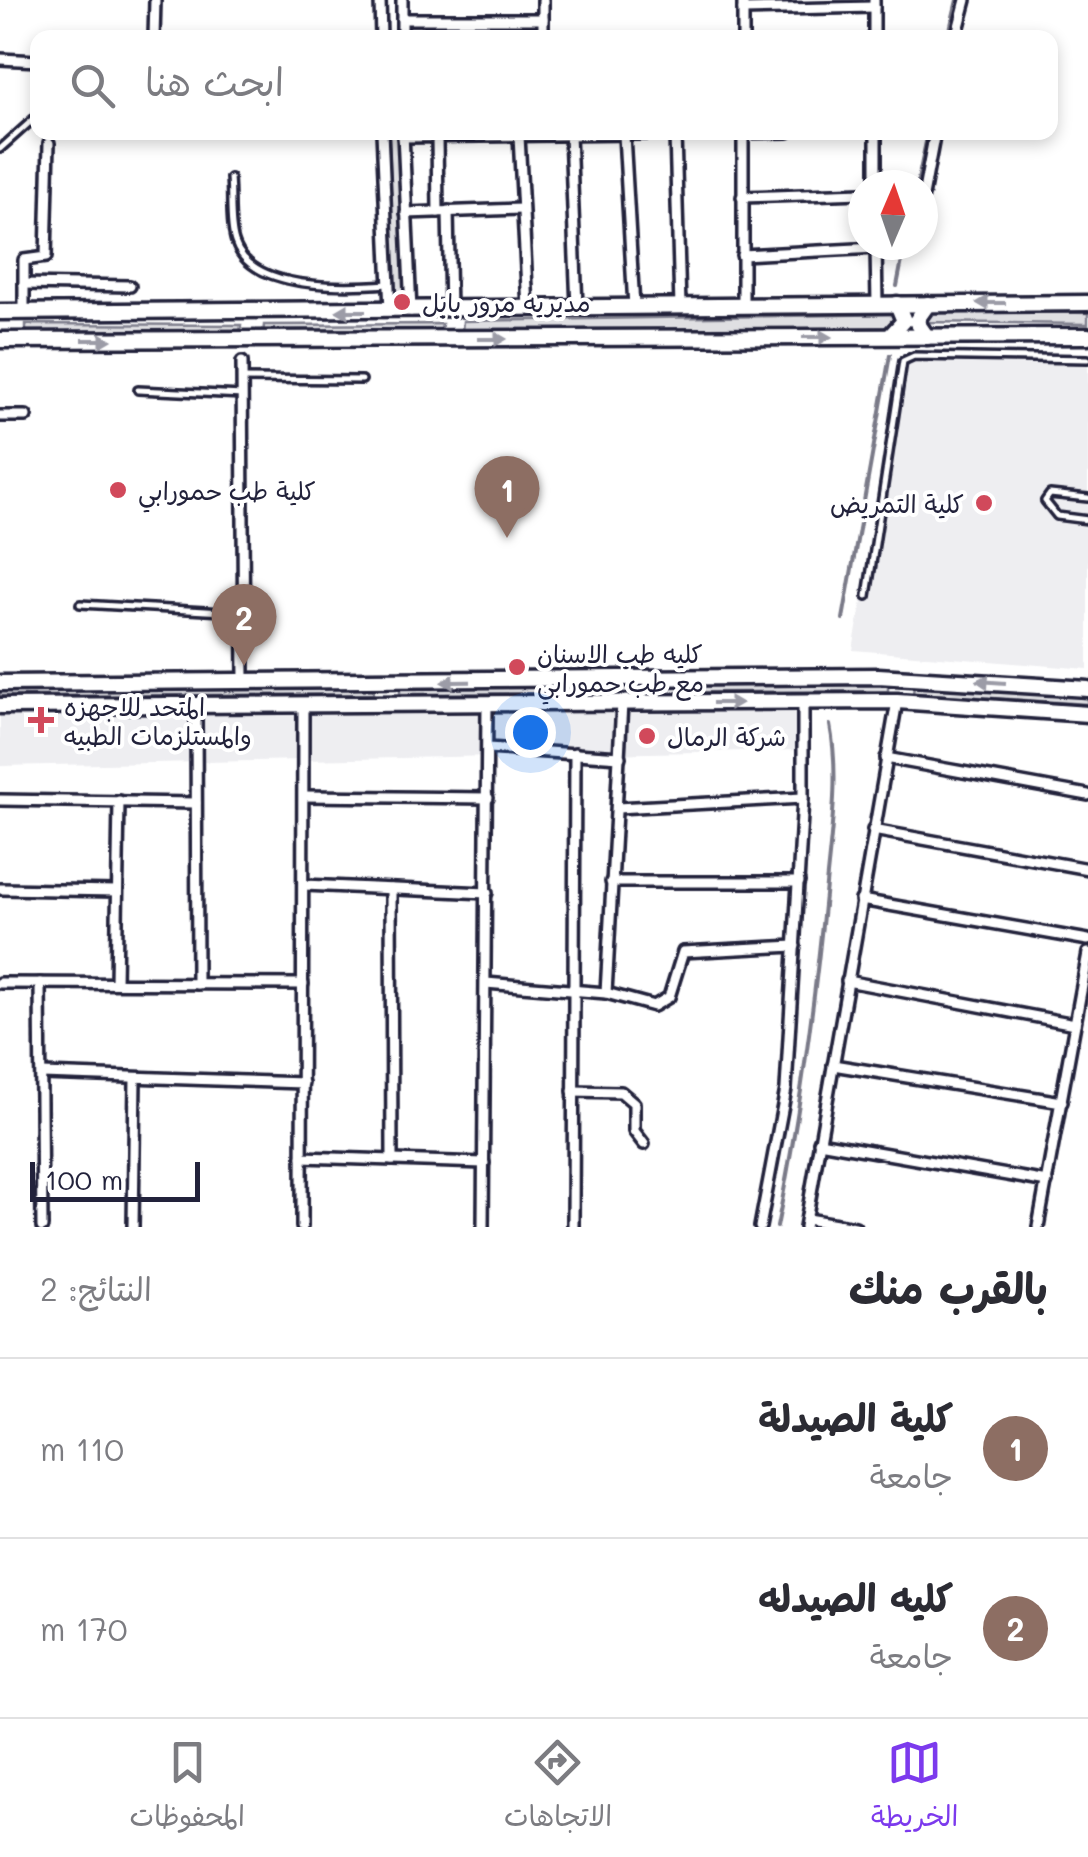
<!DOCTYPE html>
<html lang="ar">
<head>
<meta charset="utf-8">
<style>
	body { margin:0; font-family:Mali,"Playpen Sans Arabic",sans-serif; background:#f2f2f3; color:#2b2b33; direction:rtl }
	.compass { position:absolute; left:848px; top:170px; width:90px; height:90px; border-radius:50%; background:#fff; box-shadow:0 5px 15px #0003; rotate:2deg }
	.scale { position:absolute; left:30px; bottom:25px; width:170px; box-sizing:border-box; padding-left:10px; border:5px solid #22223b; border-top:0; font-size:28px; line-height:35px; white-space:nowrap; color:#22223b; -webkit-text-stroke:8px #fff; paint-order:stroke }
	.you { position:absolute; left:530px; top:732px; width:35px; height:35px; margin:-25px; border:8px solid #fff; border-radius:50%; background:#1a73e8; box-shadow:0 0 0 15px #1a73e833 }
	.badge { display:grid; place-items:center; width:65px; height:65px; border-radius:50%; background:#7c3aed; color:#fff; font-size:32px; font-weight:700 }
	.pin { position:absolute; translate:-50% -82px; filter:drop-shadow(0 2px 5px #0008) }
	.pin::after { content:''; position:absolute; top:52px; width:35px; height:30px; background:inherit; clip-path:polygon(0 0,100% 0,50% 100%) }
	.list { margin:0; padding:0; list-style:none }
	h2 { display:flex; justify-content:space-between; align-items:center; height:130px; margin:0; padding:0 40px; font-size:42px }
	h2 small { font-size:32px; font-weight:400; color:#7c7c81 }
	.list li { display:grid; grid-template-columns:65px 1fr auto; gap:30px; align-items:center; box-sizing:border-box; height:180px; padding:0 40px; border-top:2px solid #e1e1e2 }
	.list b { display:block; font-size:38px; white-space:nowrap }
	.list p { margin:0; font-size:32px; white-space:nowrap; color:#7c7c81 }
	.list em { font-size:32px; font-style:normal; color:#7c7c81 }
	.icon { flex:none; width:55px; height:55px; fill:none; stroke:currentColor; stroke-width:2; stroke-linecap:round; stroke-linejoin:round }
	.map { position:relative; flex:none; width:1088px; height:1227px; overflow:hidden; direction:ltr }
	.search { position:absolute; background:#fff; box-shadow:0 5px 15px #0003; left:30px; right:30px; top:30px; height:110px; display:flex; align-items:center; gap:25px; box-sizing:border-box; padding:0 35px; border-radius:20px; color:#7c7c81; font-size:38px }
	.sheet { height:490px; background:#fff }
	nav { display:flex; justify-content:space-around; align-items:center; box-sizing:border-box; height:140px; border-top:2px solid #e1e1e2; background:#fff; font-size:28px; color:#7c7c81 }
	nav a { display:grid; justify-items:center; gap:5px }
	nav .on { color:#7c3aed }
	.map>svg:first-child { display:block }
	.built { fill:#eeeef1 }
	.green { fill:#dfdfe2; stroke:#80808e; stroke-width:2.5 }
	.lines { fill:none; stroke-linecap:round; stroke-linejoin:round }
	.stream { stroke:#7a7a88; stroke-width:4 }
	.lane-casing { stroke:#22223b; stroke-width:12 }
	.street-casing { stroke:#22223b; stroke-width:16 }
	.secondary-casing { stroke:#22223b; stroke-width:21 }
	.lane { stroke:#fff; stroke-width:5 }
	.street { stroke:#fff; stroke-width:9 }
	.secondary { stroke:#fff; stroke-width:14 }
	.oneway { fill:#9c9ca7 }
	.poi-dot { fill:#d1495b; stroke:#fff; stroke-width:4 }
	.labels { text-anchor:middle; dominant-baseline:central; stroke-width:8; stroke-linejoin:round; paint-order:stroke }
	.poi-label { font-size:25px; fill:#22223b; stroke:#fff; text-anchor:start }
</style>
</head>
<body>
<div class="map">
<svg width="1088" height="1227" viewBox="0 0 1088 1227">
	<rect width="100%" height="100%" fill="#fff"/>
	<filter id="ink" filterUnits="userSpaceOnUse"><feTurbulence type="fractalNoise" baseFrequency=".01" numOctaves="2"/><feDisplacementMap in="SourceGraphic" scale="20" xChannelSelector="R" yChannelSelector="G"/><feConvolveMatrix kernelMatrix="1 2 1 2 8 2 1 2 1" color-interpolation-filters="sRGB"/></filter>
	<g filter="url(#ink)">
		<g class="built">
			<polygon points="1088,354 1088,669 853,650 907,356"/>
			<polygon points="797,706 800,750 0,766 0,712"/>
		</g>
		<g class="green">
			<polygon points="389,133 400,133 405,300 394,300"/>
			<polygon points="997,311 1088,313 1088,324 919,322 919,312"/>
			<polygon points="901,314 901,327 462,332 463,321"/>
			<polygon points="26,324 241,325 240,334 26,334"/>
			<polygon points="442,324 441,332 263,334 264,325"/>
			<polygon points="915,681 1088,694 1088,704 913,693"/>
			<polygon points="888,682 888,691 400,694 400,686"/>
			<polygon points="374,686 373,694 0,696 0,687"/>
		</g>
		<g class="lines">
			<g class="stream">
				<polyline points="948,38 957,0"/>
				<polyline points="917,185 928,132"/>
				<polyline points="897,286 905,245"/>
				<polyline points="843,619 890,355"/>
				<path d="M777,1227C800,1113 815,1001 826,885C831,833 840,777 830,725"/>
			</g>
			<g class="lane-casing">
				<g id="lane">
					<polyline points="0,149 38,115"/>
					<path d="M230,178C232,198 229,224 235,242C251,292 348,287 388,284"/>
					<polyline points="242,379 362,380"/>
					<polyline points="138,390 243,395"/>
					<polyline points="1088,498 1050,494 1045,501 1057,516 1088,520"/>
					<polyline points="867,596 903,361 914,356 1088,359"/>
					<polyline points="80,604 242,613"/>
				</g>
			</g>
			<g class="street-casing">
				<g id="street">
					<polyline points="380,0 381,38"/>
					<polyline points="402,0 402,38"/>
					<polyline points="874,0 874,38"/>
					<polyline points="743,10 874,7"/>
					<polyline points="402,19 543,19"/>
					<polyline points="154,38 155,0"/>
					<polyline points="543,38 543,0"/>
					<polyline points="743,38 743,0"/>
					<polyline points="956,38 966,0"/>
					<polyline points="0,59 38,61"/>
					<polyline points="382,132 390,310"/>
					<polyline points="743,132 743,306"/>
					<polyline points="876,132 876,185"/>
					<polyline points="403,133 411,311"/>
					<polyline points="675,134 680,307"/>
					<polyline points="570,135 577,307"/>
					<polyline points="624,135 634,307"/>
					<polyline points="519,136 528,308"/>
					<polyline points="403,137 788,132"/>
					<polyline points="437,137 438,212"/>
					<polyline points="923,196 935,132"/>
					<polyline points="742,197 863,193"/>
					<polyline points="448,211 450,310"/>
					<polyline points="406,213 522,209"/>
					<polyline points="876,245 877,304"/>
					<polyline points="742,255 876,248"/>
					<polyline points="24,284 130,286"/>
					<polyline points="24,312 24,260 46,257 49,143"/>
					<polyline points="242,362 244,683"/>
					<polyline points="0,416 26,416"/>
					<polyline points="196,704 197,984"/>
					<polyline points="488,748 620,757"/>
					<polyline points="886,758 1088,795"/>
					<polyline points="304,796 488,798"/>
					<polyline points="0,800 196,803"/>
					<polyline points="617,808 803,798"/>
					<polyline points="873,830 1088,869"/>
					<polyline points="611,882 799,882"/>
					<polyline points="304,885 487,893"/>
					<polyline points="0,889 117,891"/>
					<polyline points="391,889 392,1160"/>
					<polyline points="861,900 1088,940"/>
					<polyline points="847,981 1075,1024"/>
					<polyline points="0,983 303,984"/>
					<polyline points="40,983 42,1227"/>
					<polyline points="116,983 119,801"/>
					<polyline points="486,983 606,993 654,1006 669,997 683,952 795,946"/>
					<polyline points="606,993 622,703"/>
					<polyline points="833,1065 1062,1102"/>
					<polyline points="42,1074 303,1083"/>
					<polyline points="573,1091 621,1092 634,1103 634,1131 644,1144"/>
					<polyline points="819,1142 1047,1182"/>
					<polyline points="302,1157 484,1163"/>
					<polyline points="807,1219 855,1227"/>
					<polyline points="133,1227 135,1078"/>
					<polyline points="302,1227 303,703"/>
					<polyline points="483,1227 487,704"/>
					<polyline points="573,1227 575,753"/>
					<polyline points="760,1227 786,1089 803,798 803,702"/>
					<polyline points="805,1227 897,701"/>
					<polyline points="1038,1227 1088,953"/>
				</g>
			</g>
			<g class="secondary-casing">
				<g id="secondary">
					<polyline points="0,312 1088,303"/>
					<polyline points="890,336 904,321 897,304"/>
					<polyline points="927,337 916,321 928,304"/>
					<polyline points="0,340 1088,336"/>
					<polyline points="0,683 878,676 1088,689"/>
					<polyline points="0,706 897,701 1088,714"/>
				</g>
			</g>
			<use href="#lane" class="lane"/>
			<use href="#street" class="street"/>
			<use href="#secondary" class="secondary"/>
		</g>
		<defs><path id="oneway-solid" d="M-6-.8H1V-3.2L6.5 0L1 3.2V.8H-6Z" transform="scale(2.5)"/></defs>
		<g class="oneway">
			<use href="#oneway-solid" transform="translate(991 303) rotate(180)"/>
			<use href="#oneway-solid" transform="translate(351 311) rotate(180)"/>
			<use href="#oneway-solid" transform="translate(817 337)"/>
			<use href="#oneway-solid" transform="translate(492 339)"/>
			<use href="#oneway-solid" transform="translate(97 340)"/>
			<use href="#oneway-solid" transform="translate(456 682) rotate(179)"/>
			<use href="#oneway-solid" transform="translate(991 682) rotate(-176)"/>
			<use href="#oneway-solid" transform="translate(727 703)"/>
		</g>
	</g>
	<g class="poi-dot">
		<circle cx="402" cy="302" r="10"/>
		<circle cx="118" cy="490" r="10"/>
		<circle cx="984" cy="503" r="10"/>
		<circle cx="517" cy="667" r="10"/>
		<path d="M36 705h10v10h10v10h-10v10h-10v-10h-10v-10h10z"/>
		<circle cx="647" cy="736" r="10"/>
	</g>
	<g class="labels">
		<g class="poi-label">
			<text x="422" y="302">مديريه مرور بابل</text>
			<text x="138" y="490">كلية طب حمورابي</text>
			<text x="964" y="503" text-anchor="end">كلية التمريض</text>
			<text x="537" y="653">كليه طب الاسنان<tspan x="537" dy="29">مع طب حمورابي</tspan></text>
			<text x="64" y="706">المتحد للاجهزه<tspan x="64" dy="29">والمستلزمات الطبيه</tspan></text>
			<text x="667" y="736">شركة الرمال</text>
		</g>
	</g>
</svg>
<svg class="compass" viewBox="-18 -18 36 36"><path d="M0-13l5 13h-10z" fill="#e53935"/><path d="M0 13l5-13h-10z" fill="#7c7c81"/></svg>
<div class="scale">100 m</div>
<div class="you"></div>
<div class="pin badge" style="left:507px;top:538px;background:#8d6e63">1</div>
<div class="pin badge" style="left:244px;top:666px;background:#8d6e63">2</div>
<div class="search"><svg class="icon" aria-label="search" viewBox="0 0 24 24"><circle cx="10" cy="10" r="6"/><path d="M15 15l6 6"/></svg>ابحث هنا</div>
</div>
<section class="sheet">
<h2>بالقرب منك<small>النتائج: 2</small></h2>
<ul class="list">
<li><span class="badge" style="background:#8d6e63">1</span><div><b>كلية الصيدلة</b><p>جامعة</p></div><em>110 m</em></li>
<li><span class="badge" style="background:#8d6e63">2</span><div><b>كليه الصيدله</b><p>جامعة</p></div><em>170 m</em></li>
</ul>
</section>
<nav>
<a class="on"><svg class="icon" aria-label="map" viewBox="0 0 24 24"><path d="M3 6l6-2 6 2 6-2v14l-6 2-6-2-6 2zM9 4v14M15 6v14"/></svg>الخريطة</a>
<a><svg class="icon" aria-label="directions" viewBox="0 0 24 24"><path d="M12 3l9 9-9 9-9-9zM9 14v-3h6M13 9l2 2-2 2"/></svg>الاتجاهات</a>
<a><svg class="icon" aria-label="saved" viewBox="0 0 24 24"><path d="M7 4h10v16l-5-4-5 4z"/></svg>المحفوظات</a>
</nav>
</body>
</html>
